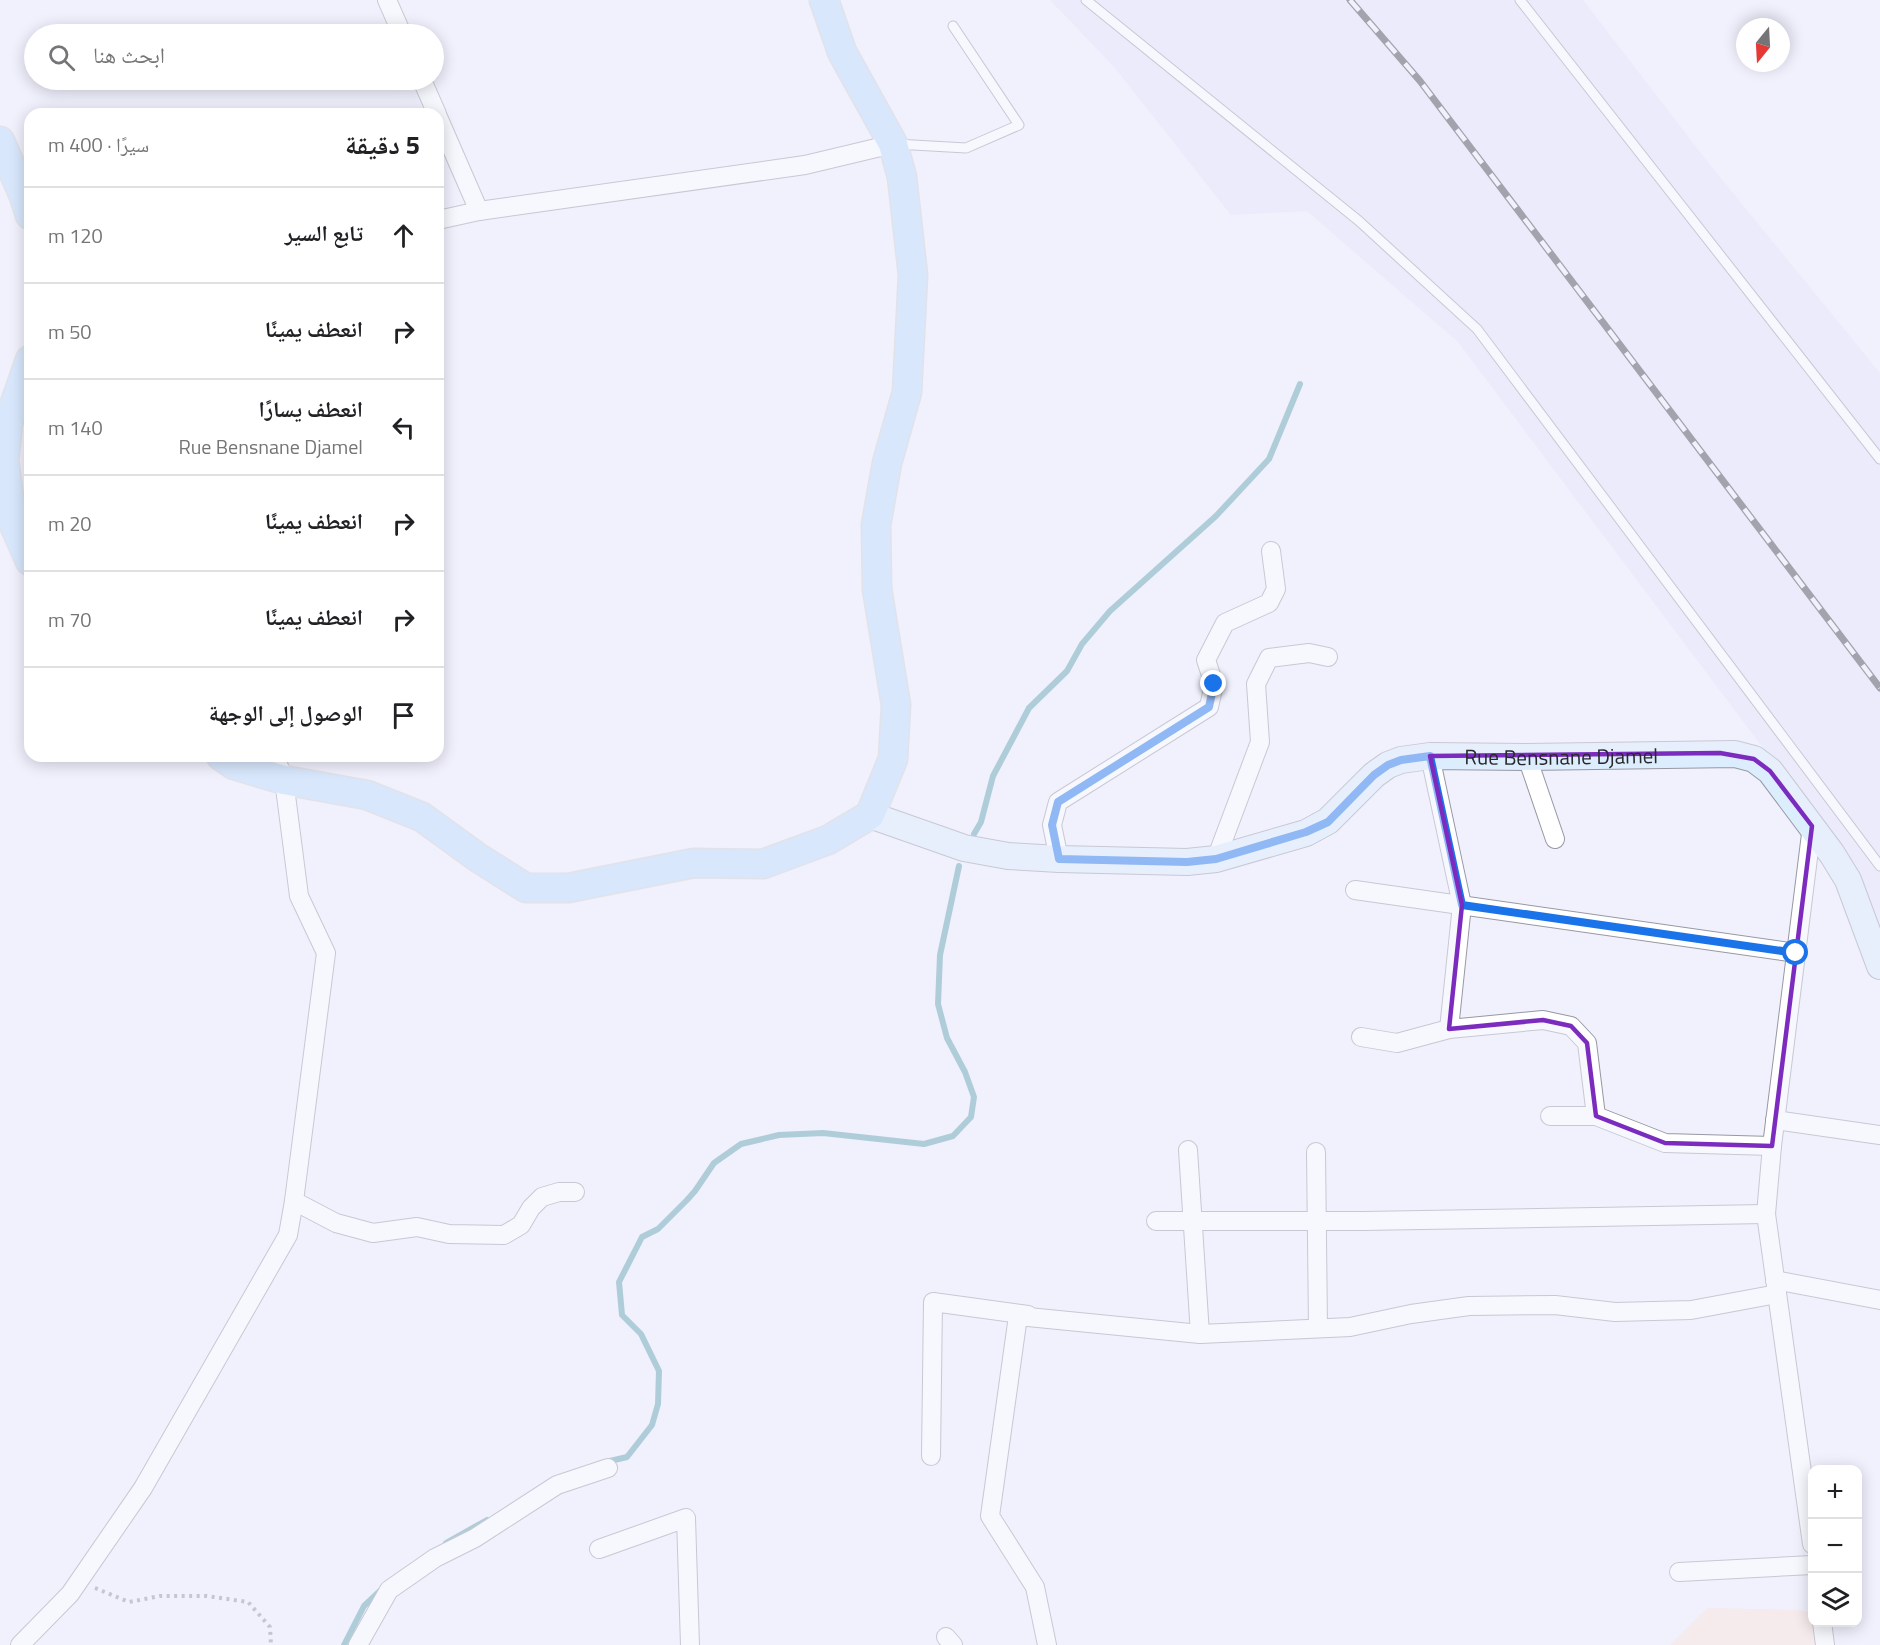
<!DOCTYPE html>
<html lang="ar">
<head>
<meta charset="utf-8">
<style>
	body { margin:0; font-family:"Titillium Web","Noto Naskh Arabic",sans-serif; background:#f6f6f6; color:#202124; direction:rtl }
	.controls { position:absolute; right:18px; bottom:18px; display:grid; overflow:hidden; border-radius:12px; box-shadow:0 3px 15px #0003 }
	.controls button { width:54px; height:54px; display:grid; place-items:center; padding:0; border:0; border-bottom:2px solid #e0e0e0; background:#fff; color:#202124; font:30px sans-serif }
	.compass { position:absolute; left:1736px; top:18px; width:54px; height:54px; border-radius:50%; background:#fff; box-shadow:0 3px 15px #0003; rotate:198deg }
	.stop { position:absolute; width:18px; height:18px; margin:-14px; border:4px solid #1a73e8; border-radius:50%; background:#fff }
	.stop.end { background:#1a73e8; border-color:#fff; box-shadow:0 2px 6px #0008 }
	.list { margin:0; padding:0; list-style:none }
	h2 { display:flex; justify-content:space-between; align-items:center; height:78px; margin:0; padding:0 24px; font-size:26px }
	h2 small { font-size:20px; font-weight:400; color:#757577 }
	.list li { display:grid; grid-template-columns:39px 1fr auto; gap:18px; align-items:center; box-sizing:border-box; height:96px; padding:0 24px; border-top:2px solid #e0e0e0 }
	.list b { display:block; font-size:22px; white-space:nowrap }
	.list p { margin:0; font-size:20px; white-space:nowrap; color:#757577 }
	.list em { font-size:20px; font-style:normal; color:#757577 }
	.icon { flex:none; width:33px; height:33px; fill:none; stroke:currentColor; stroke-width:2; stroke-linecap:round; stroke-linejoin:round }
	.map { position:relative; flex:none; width:1880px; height:1645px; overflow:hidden; direction:ltr }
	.search { position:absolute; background:#fff; box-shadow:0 3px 15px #0003; left:24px; top:24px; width:420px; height:66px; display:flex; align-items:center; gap:15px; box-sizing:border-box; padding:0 21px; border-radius:33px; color:#757577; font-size:22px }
	.panel { position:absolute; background:#fff; box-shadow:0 3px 15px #0003; left:24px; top:108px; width:420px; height:654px; border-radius:18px; direction:rtl }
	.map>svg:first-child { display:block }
	.built { fill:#e4e5f8 }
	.education { fill:#fae2d8 }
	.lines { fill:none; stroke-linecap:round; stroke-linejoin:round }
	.stream { stroke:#60a3ac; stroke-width:6 }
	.service-casing { stroke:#9798a2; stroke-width:11 }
	.minor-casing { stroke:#9798a2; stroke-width:20 }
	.secondary-casing { stroke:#9798a2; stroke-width:28 }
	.primary-casing { stroke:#d0d0d1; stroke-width:31 }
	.path { stroke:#92939c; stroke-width:4; stroke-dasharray:3 4.5; stroke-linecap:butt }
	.service { stroke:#fff; stroke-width:9 }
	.minor { stroke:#fff; stroke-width:18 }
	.secondary { stroke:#dcedfd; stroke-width:26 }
	.primary { stroke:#badcfa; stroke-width:28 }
	.rail-casing { stroke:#45454c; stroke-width:7 }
	.rail { stroke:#f0f1fd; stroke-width:4.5; stroke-dasharray:14; stroke-linecap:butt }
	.route { stroke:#1a73e8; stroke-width:8 }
	.marked { fill:none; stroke:#7b2cbf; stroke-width:4.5; stroke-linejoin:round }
	.labels { text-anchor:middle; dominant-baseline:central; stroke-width:4.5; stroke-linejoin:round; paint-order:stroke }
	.street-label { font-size:21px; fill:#28282d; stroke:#f0f1fd }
</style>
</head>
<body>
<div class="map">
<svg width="1880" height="1645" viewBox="0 0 1880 1645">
	<rect width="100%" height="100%" fill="#f0f1fd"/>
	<polygon class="built" points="1050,0 1583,0 1710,165 1880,373 1880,928 1857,873 1458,342 1307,211 1231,215 1115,68"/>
	<polygon class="education" points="1707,1608 1799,1610 1812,1613 1812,1622 1822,1623 1825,1645 1670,1645"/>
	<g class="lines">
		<g class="stream">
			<polyline points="974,834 981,822 993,776 1029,708 1067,671 1082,644 1110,611 1216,516 1269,459 1300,384"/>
			<polyline points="606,1462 627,1457 652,1425 658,1404 659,1371 641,1334 622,1315 619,1282 642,1237 658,1229 687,1200 695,1191 714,1163 741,1144 779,1135 823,1133 924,1144 953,1136 971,1117 974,1097 965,1072 947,1038 938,1004 940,955 959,866"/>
			<polyline points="446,1543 487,1520"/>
			<polyline points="344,1645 364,1606 382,1589"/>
		</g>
		<g class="service-casing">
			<g id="service">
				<polyline points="1086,0 1359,221 1477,329 1880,866"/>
				<polyline points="1520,0 1880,459"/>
				<polyline points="896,144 966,148 1019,125 953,26"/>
			</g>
		</g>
		<g class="minor-casing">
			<g id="minor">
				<polyline points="387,0 402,34"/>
				<polyline points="422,80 437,114"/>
				<polyline points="438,117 479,211"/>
				<polyline points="438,220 479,211 805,165 893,144"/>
				<polyline points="1430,756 1462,905 1449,1029"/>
				<polyline points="1527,757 1555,839"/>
				<polyline points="1812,826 1772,1146 1766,1214 1812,1544"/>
				<polyline points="1059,859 1052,825 1058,802 1209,707 1214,684 1206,660 1225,623 1269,603 1276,589 1271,551"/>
				<polyline points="1216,859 1260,742 1256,684 1269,658 1309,653 1328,657"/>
				<polyline points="1355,890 1796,953"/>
				<polyline points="1361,1037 1397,1043 1449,1029 1543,1020 1571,1026 1587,1043 1596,1116"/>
				<polyline points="1550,1116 1596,1116 1665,1143 1772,1146"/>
				<polyline points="1775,1120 1880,1135"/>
				<polyline points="1188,1150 1200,1334"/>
				<polyline points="1316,1152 1318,1327"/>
				<polyline points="294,1201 336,1223 373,1233 417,1227 449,1234 504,1235 521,1225 531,1208 542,1197 559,1192 575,1192"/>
				<polyline points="1156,1221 1363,1221 1766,1214"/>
				<polyline points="1775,1280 1880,1300"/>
				<polyline points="931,1456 933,1302 1028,1315"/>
				<polyline points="599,1549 686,1518 690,1645"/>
				<polyline points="1679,1572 1812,1565"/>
				<polyline points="1822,1622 1825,1645"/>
				<polyline points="946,1637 953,1645"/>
				<polyline points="20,1645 70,1594 143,1488 288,1235 294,1201 326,953 299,896 284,780 275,756"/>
				<polyline points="358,1645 389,1590 435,1558 475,1538 557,1485 608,1468"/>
				<polyline points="1047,1645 1035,1587 990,1516 1018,1316 1200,1334 1350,1327 1411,1314 1469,1306 1555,1305 1615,1312 1691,1310 1777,1294"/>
			</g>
		</g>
		<g class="secondary-casing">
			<g id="secondary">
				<path id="s1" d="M870,815L964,848L1008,856L1059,859L1187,862L1216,859L1306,833L1328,821L1374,775L1388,765L1401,760L1430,756L1527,757L1735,754L1754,759L1770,771L1832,854L1848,880L1880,966"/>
			</g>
		</g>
		<g class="primary-casing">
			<g id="primary">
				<polyline points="0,141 24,196 30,215"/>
				<polyline points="30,360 8,423 4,460 12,520 30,561"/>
				<polyline points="221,756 234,765 284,780 367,795 422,817 477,857 526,888 568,888 694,863 763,864 828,840 870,815 893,759 896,705 877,589 876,525 887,463 907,392 913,275 902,177 893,144 842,52 824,0"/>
			</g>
		</g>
		<polyline class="path" points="95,1588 129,1602 160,1596 207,1596 248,1602 270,1627 271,1645"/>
		<use href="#service" class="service"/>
		<use href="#minor" class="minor"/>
		<use href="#secondary" class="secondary"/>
		<use href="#primary" class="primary"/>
		<g class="rail-casing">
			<polyline id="rail" points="1350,0 1420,81 1880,688"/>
		</g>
		<use href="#rail" class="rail"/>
	</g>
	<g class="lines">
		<polyline class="route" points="1214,684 1209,707 1058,802 1052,825 1059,859 1187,862 1216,859 1306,832 1328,822 1374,775 1388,765 1401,760 1430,756 1462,905 1796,953"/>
	</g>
	<path d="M0 0H1880V1645H0ZM1720,753L1754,759L1770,771L1812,826L1772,1146L1665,1143L1596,1116L1587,1043L1571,1026L1543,1020L1449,1029L1462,905L1430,756Z" fill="#f0f1fd" fill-opacity=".55" fill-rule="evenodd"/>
	<path class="marked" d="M1720,753L1754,759L1770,771L1812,826L1772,1146L1665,1143L1596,1116L1587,1043L1571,1026L1543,1020L1449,1029L1462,905L1430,756Z"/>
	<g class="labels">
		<g class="street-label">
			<text stroke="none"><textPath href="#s1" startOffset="728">Rue Bensnane Djamel</textPath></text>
		</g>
	</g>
</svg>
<div class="controls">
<button>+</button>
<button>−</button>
<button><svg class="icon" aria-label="layers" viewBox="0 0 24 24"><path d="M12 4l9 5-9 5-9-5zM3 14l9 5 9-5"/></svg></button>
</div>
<svg class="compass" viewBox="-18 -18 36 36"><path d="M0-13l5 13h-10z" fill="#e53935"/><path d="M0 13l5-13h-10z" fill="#757577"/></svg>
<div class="stop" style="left:1796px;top:953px"></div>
<div class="stop end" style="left:1214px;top:684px"></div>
<div class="search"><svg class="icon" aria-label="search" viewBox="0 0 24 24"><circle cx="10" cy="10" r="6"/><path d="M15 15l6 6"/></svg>ابحث هنا</div>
<section class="panel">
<h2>5 دقيقة<small>سيرًا · 400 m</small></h2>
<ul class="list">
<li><svg class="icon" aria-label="ahead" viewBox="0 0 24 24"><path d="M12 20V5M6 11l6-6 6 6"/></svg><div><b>تابع السير</b></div><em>120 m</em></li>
<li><svg class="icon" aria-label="right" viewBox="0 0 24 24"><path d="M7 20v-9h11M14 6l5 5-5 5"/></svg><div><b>انعطف يمينًا</b></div><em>50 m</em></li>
<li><svg class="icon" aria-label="left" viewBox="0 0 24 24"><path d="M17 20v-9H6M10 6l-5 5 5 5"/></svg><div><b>انعطف يسارًا</b><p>Rue Bensnane Djamel</p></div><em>140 m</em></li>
<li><svg class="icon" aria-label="right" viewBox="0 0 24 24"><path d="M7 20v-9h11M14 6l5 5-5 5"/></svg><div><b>انعطف يمينًا</b></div><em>20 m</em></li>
<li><svg class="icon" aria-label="right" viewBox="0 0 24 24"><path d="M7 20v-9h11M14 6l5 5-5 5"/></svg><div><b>انعطف يمينًا</b></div><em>70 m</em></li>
<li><svg class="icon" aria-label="arrive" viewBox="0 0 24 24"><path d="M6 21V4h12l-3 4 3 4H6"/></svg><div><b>الوصول إلى الوجهة</b></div></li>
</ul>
</section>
</div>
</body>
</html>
